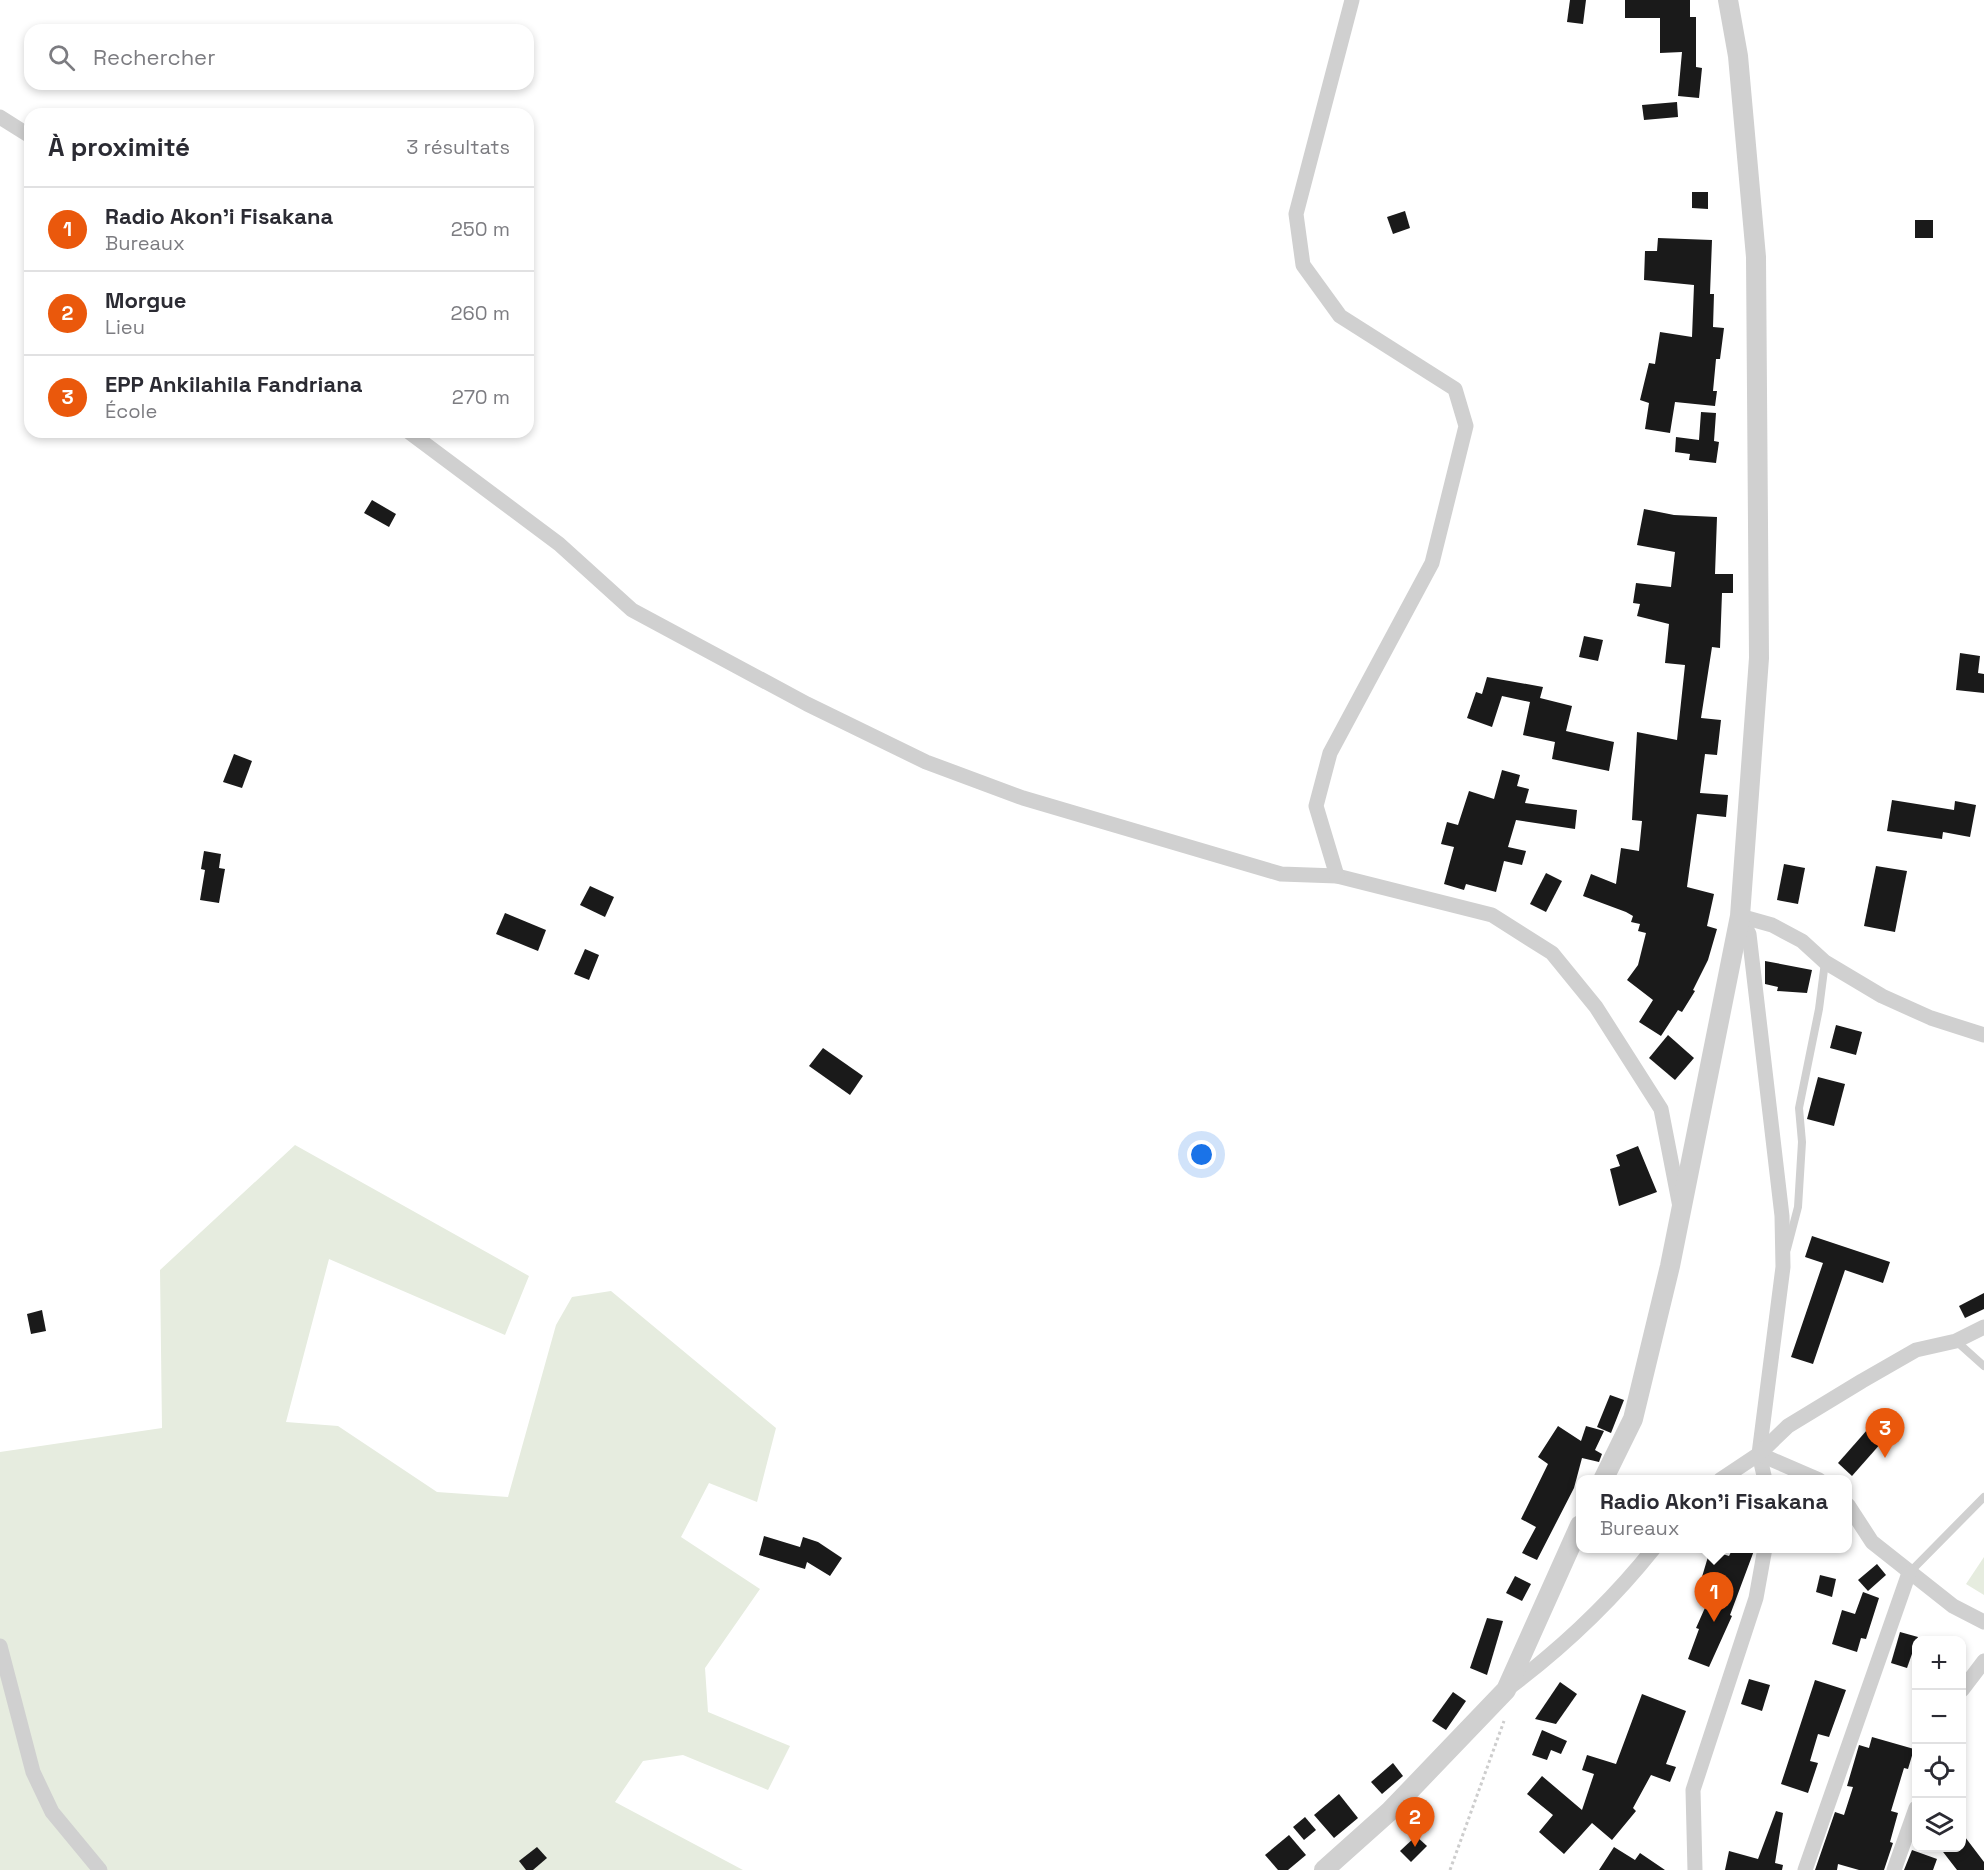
<!DOCTYPE html>
<html lang="fr">
<head>
<meta charset="utf-8">
<style>
	body { margin:0; font-family:"Space Grotesk",sans-serif; background:#f7f7f7; color:#2b2b33 }
	.controls { position:absolute; right:18px; bottom:18px; display:grid; overflow:hidden; border-radius:12px; box-shadow:0 3px 9px #0003 }
	.controls button { width:54px; height:54px; display:grid; place-items:center; padding:0; border:0; border-bottom:2px solid #e1e1e2; background:#fff; color:#2b2b33; font:30px sans-serif }
	.you { position:absolute; left:1202px; top:1155px; width:21px; height:21px; margin:-15px; border:4px solid #fff; border-radius:50%; background:#1a73e8; box-shadow:0 0 0 9px #1a73e833 }
	.badge { display:grid; place-items:center; width:39px; height:39px; border-radius:50%; background:#ea580c; color:#fff; font-size:20px; font-weight:700 }
	.pin { position:absolute; translate:-50% -50px; filter:drop-shadow(0 2px 3px #0008) }
	.pin::after { content:''; position:absolute; top:32px; width:21px; height:18px; background:inherit; clip-path:polygon(0 0,100% 0,50% 100%) }
	.popup { position:absolute; left:1576px; top:1475px; width:276px; height:78px; box-sizing:border-box; display:grid; place-content:center; border-radius:12px; background:#fff; filter:drop-shadow(0 2px 4px #0005); font-size:20px; white-space:nowrap; color:#7c7c81 }
	.popup b { font-size:22px; color:#2b2b33 }
	.popup::after { content:''; position:absolute; left:50%; top:100%; margin-left:-12px; border:12px solid transparent; border-top-color:#fff }
	.list { margin:0; padding:0; list-style:none }
	h2 { display:flex; justify-content:space-between; align-items:center; height:78px; margin:0; padding:0 24px; font-size:26px }
	h2 small { font-size:20px; font-weight:400; color:#7c7c81 }
	.list li { display:grid; grid-template-columns:39px 1fr auto; gap:18px; align-items:center; box-sizing:border-box; height:84px; padding:0 24px; border-top:2px solid #e1e1e2 }
	.list b { display:block; font-size:22px; white-space:nowrap }
	.list p { margin:0; font-size:20px; white-space:nowrap; color:#7c7c81 }
	.list em { font-size:20px; font-style:normal; color:#7c7c81 }
	.icon { flex:none; width:33px; height:33px; fill:none; stroke:currentColor; stroke-width:2; stroke-linecap:round; stroke-linejoin:round }
	.map { position:relative; flex:none; width:1984px; height:1870px; overflow:hidden }
	.search { position:absolute; background:#fff; box-shadow:0 3px 9px #0003; left:24px; top:24px; width:510px; height:66px; display:flex; align-items:center; gap:15px; box-sizing:border-box; padding:0 21px; border-radius:18px; color:#7c7c81; font-size:22px }
	.panel { position:absolute; background:#fff; box-shadow:0 3px 9px #0003; left:24px; top:108px; width:510px; height:330px; border-radius:18px }
	.map>svg:first-child { display:block }
	.green { fill:#e6ecdf }
	.building { fill:#1a1a1a }
	.lines { fill:none; stroke-linecap:round; stroke-linejoin:round }
	.path { stroke:#cdcdcd; stroke-width:3; stroke-dasharray:3 3; stroke-linecap:butt }
	.service { stroke:#d0d0d0; stroke-width:8 }
	.minor { stroke:#d0d0d0; stroke-width:15 }
	.tertiary { stroke:#d0d0d0; stroke-width:20 }
</style>
</head>
<body>
<div class="map">
<svg width="1984" height="1870" viewBox="0 0 1984 1870">
	<rect width="100%" height="100%" fill="#fff"/>
	<g class="green">
		<polygon points="295,1145 529,1276 505,1335 329,1259 286,1422 338,1426 437,1492 508,1497 556,1325 572,1297 611,1291 776,1428 757,1502 709,1483 681,1537 760,1589 705,1668 708,1712 790,1746 768,1790 683,1755 643,1761 615,1802 743,1870 0,1870 0,1452 162,1428 160,1270"/>
		<polygon points="1984,1557 1984,1595 1966,1584"/>
	</g>
	<g class="building">
		<polygon points="1570,0 1586,0 1583,24 1567,22"/>
		<polygon points="1625,0 1690,0 1690,17 1696,17 1696,67 1702,68 1699,98 1678,96 1682,52 1660,53 1660,18 1625,18"/>
		<polygon points="1677,102 1678,117 1644,120 1642,105"/>
		<polygon points="1692,192 1708,192 1708,209 1692,208"/>
		<polygon points="1405,211 1410,228 1393,234 1387,217"/>
		<rect x="1915" y="220" width="18" height="18"/>
		<polygon points="1658,238 1712,240 1710,294 1714,294 1713,327 1724,328 1720,359 1716,359 1713,391 1717,391 1715,406 1675,402 1670,433 1645,429 1649,403 1640,400 1649,363 1655,364 1660,332 1692,337 1694,285 1644,280 1645,251 1657,251"/>
		<polygon points="1701,412 1716,413 1714,441 1719,442 1716,463 1689,460 1690,454 1675,452 1676,437 1699,440"/>
		<polygon points="372,500 396,514 389,527 364,513"/>
		<polygon points="1644,509 1674,515 1717,517 1715,574 1733,574 1733,593 1722,593 1720,648 1712,647 1701,718 1721,720 1717,755 1705,754 1700,793 1728,795 1726,817 1697,814 1687,887 1714,894 1707,926 1717,929 1708,960 1693,990 1695,991 1682,1012 1678,1010 1661,1036 1639,1022 1653,1000 1627,980 1638,965 1646,933 1638,931 1640,924 1631,922 1633,916 1626,912 1583,896 1591,874 1616,884 1621,848 1639,851 1642,821 1632,820 1637,732 1677,740 1685,665 1665,663 1669,624 1637,616 1640,604 1633,603 1636,583 1671,587 1675,552 1637,545"/>
		<polygon points="1584,636 1603,640 1598,661 1579,657"/>
		<polygon points="1960,653 1980,656 1978,673 1984,674 1984,693 1956,690"/>
		<polygon points="1487,677 1543,687 1540,698 1572,706 1566,731 1614,742 1609,771 1552,759 1555,742 1523,735 1530,702 1502,696 1492,727 1467,718 1476,692 1482,694"/>
		<polygon points="234,754 252,761 242,788 223,782"/>
		<polygon points="1502,770 1520,775 1517,786 1529,789 1525,803 1577,810 1575,829 1516,820 1508,847 1526,851 1522,865 1504,861 1496,892 1466,884 1464,890 1444,884 1454,847 1441,844 1447,822 1458,825 1469,791 1494,799"/>
		<polygon points="1892,800 1954,810 1955,801 1976,805 1970,837 1943,832 1942,839 1887,831"/>
		<polygon points="204,851 221,854 219,868 225,869 219,903 200,900 205,870 201,869"/>
		<polygon points="1784,864 1805,868 1798,904 1777,900"/>
		<polygon points="1876,866 1907,871 1895,932 1864,926"/>
		<polygon points="1546,873 1562,881 1546,912 1530,904"/>
		<polygon points="590,886 614,897 605,917 580,905"/>
		<polygon points="505,913 546,930 538,951 496,934"/>
		<polygon points="585,949 599,955 589,980 574,974"/>
		<polygon points="1765,961 1812,970 1807,993 1777,991 1778,987 1765,984"/>
		<polygon points="1836,1025 1862,1032 1856,1055 1830,1048"/>
		<polygon points="1668,1035 1694,1058 1675,1080 1649,1058"/>
		<polygon points="823,1048 863,1076 850,1095 809,1066"/>
		<polygon points="1818,1077 1845,1084 1834,1126 1807,1119"/>
		<polygon points="1638,1146 1657,1192 1619,1206 1610,1169 1620,1166 1616,1155"/>
		<polygon points="1812,1236 1890,1262 1883,1283 1845,1270 1813,1364 1791,1357 1823,1263 1805,1257"/>
		<polygon points="1984,1293 1984,1309 1965,1318 1959,1306"/>
		<polygon points="42,1310 46,1331 31,1334 27,1314"/>
		<polygon points="1610,1395 1624,1400 1611,1433 1597,1427"/>
		<polygon points="1882,1413 1897,1425 1852,1476 1838,1463"/>
		<polygon points="1558,1426 1581,1441 1586,1426 1604,1431 1595,1450 1602,1454 1599,1462 1582,1458 1574,1488 1537,1560 1522,1553 1536,1527 1521,1519 1548,1464 1538,1457"/>
		<polygon points="764,1536 800,1547 803,1537 818,1542 842,1558 830,1576 807,1562 805,1569 759,1555"/>
		<polygon points="1733,1548 1755,1548 1730,1615 1732,1616 1709,1667 1688,1659 1699,1629 1696,1628 1708,1601 1696,1597 1710,1550 1729,1556"/>
		<polygon points="1877,1564 1886,1575 1868,1591 1858,1580"/>
		<polygon points="1820,1575 1836,1579 1832,1597 1816,1592"/>
		<polygon points="1515,1576 1531,1584 1522,1601 1506,1593"/>
		<polygon points="1863,1592 1879,1598 1866,1639 1861,1638 1857,1652 1832,1644 1842,1610 1855,1614"/>
		<polygon points="1487,1618 1503,1621 1487,1675 1470,1668"/>
		<polygon points="1900,1632 1918,1637 1907,1668 1891,1663"/>
		<polygon points="1749,1679 1770,1685 1762,1711 1741,1704"/>
		<polygon points="1815,1680 1846,1690 1829,1737 1818,1734 1810,1761 1818,1763 1808,1793 1781,1784"/>
		<polygon points="1560,1682 1577,1694 1556,1724 1535,1719"/>
		<polygon points="1453,1692 1466,1701 1446,1730 1432,1721"/>
		<polygon points="1642,1694 1686,1711 1666,1764 1676,1767 1670,1782 1651,1775 1633,1808 1636,1811 1612,1840 1592,1823 1564,1854 1539,1832 1553,1815 1527,1794 1542,1776 1582,1810 1594,1774 1582,1770 1587,1755 1616,1764"/>
		<polygon points="1542,1730 1567,1741 1561,1754 1551,1750 1547,1760 1532,1755"/>
		<polygon points="1872,1737 1914,1749 1908,1769 1904,1768 1891,1811 1898,1813 1890,1842 1893,1843 1884,1870 1859,1870 1838,1864 1837,1870 1815,1870 1835,1812 1844,1815 1853,1787 1847,1786 1859,1745 1869,1748"/>
		<polygon points="1393,1763 1403,1776 1382,1794 1371,1782"/>
		<polygon points="1339,1794 1358,1818 1334,1838 1314,1815"/>
		<polygon points="1776,1811 1783,1813 1775,1863 1783,1865 1782,1870 1725,1870 1729,1851 1758,1859"/>
		<polygon points="1305,1817 1316,1830 1304,1840 1293,1827"/>
		<polygon points="1962,1833 1984,1862 1984,1870 1957,1870 1940,1848 1962,1848"/>
		<polygon points="1289,1835 1306,1855 1288,1870 1278,1870 1265,1855"/>
		<polygon points="1416,1836 1427,1846 1411,1862 1400,1851"/>
		<polygon points="537,1847 547,1858 533,1870 526,1870 519,1861"/>
		<polygon points="1614,1847 1635,1860 1640,1853 1665,1870 1599,1870"/>
		<polygon points="1912,1850 1937,1859 1933,1870 1904,1870"/>
	</g>
	<g class="lines">
		<polyline class="path" points="1450,1870 1504,1721"/>
		<g class="service">
			<polyline points="1787,1249 1798,1207 1802,1142 1799,1108 1819,1009 1825,962"/>
			<polyline points="1956,1341 1984,1366"/>
			<polyline points="1909,1573 1984,1497"/>
		</g>
		<g class="minor">
			<polyline points="0,117 30,136"/>
			<polyline points="409,432 559,544 632,610 807,704 926,762 1023,798 1281,874 1337,876 1492,915 1552,953 1596,1007 1661,1109 1680,1207"/>
			<polyline points="1337,876 1316,806 1330,753 1432,563 1466,426 1455,389 1340,316 1303,265 1296,214 1352,0"/>
			<polyline points="1740,916 1749,934 1782,1216 1783,1267 1759,1454 1765,1480"/>
			<polyline points="1740,916 1772,925 1802,941 1825,962 1882,996 1931,1018 1984,1035"/>
			<polyline points="1759,1454 1819,1480"/>
			<polyline points="1720,1480 1759,1454 1788,1426 1862,1381 1916,1350 1956,1341 1984,1327"/>
			<polyline points="1848,1505 1872,1542 1953,1606 1984,1622"/>
			<polyline points="0,1646 33,1772 52,1812 100,1870"/>
			<path d="M1506,1690C1561,1649 1611,1602 1654,1548"/>
			<polyline points="1962,1690 1984,1661"/>
			<polyline points="1695,1870 1693,1790 1756,1598 1765,1548"/>
			<polyline points="1805,1870 1909,1573"/>
			<polyline points="1894,1870 1916,1808"/>
		</g>
		<g class="tertiary">
			<polyline points="1603,1480 1633,1419 1670,1266 1740,916 1759,658 1756,257 1738,56 1728,0"/>
			<polyline points="1324,1870 1390,1811 1506,1690 1580,1525"/>
		</g>
	</g>
</svg>
<div class="controls">
<button>+</button>
<button>−</button>
<button><svg class="icon" aria-label="locate" viewBox="0 0 24 24"><circle cx="12" cy="12" r="6"/><path d="M12 2v4M12 18v4M2 12h4M18 12h4"/></svg></button>
<button><svg class="icon" aria-label="layers" viewBox="0 0 24 24"><path d="M12 4l9 5-9 5-9-5zM3 14l9 5 9-5"/></svg></button>
</div>
<div class="you"></div>
<div class="pin badge" style="left:1714px;top:1622px">1</div>
<div class="popup"><b>Radio Akon'i Fisakana</b>Bureaux</div>
<div class="pin badge" style="left:1415px;top:1847px">2</div>
<div class="pin badge" style="left:1885px;top:1458px">3</div>
<div class="search"><svg class="icon" aria-label="search" viewBox="0 0 24 24"><circle cx="10" cy="10" r="6"/><path d="M15 15l6 6"/></svg>Rechercher</div>
<section class="panel">
<h2>À proximité<small>3 résultats</small></h2>
<ul class="list">
<li><span class="badge">1</span><div><b>Radio Akon'i Fisakana</b><p>Bureaux</p></div><em>250 m</em></li>
<li><span class="badge">2</span><div><b>Morgue</b><p>Lieu</p></div><em>260 m</em></li>
<li><span class="badge">3</span><div><b>EPP Ankilahila Fandriana</b><p>École</p></div><em>270 m</em></li>
</ul>
</section>
</div>
</body>
</html>
